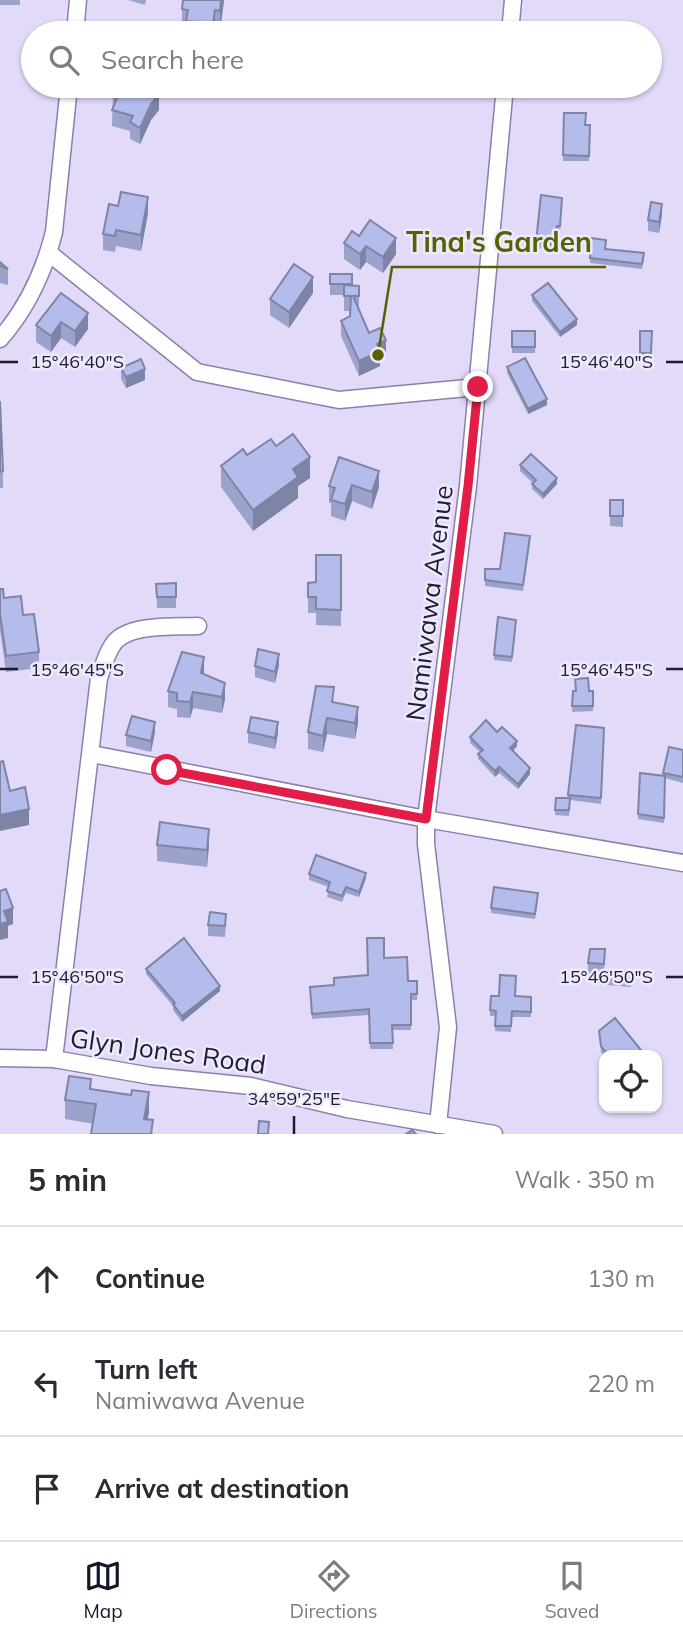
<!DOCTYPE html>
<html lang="en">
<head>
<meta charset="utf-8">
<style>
	body { margin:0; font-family:Mulish,sans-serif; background:#f2f2f3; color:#2b2b33 }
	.controls { position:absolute; right:21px; bottom:21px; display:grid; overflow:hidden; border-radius:14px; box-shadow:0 2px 5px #0004 }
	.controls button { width:63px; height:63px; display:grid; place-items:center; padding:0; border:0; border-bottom:2px solid #e1e1e2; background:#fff; color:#2b2b33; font:35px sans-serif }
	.stop { position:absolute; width:21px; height:21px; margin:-16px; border:5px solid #e11d48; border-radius:50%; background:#fff }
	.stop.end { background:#e11d48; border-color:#fff; box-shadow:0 2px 7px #0008 }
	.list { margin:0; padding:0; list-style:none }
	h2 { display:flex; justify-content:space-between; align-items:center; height:91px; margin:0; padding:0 28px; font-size:30px }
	h2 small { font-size:23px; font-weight:400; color:#7c7c81 }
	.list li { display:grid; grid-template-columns:46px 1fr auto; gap:21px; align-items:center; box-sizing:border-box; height:105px; padding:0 28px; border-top:2px solid #e1e1e2 }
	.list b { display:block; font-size:26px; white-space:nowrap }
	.list p { margin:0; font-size:23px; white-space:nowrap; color:#7c7c81 }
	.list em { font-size:23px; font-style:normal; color:#7c7c81 }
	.icon { flex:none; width:38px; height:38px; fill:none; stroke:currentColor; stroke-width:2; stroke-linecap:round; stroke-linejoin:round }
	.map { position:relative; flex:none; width:683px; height:1134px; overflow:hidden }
	.search { position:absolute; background:#fff; box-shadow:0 2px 5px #0004; left:21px; right:21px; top:21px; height:77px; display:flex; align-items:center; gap:18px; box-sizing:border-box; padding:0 24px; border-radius:38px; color:#7c7c81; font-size:26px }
	.sheet { height:406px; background:#fff }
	nav { display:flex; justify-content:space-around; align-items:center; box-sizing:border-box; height:98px; border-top:2px solid #e1e1e2; background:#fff; font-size:19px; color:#7c7c81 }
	nav a { display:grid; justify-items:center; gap:4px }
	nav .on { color:#111827 }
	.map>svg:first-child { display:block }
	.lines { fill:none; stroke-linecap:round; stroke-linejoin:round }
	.minor-casing { stroke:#8c7fac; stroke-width:19 }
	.minor { stroke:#fff; stroke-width:16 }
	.wall { fill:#9ba2cb }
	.shaded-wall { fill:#7e84a5 }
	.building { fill:#b4bcec; stroke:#7e84a5; stroke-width:2 }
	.route { stroke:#e11d48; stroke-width:9 }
	.ticks { fill:none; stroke:#211b2d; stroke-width:2.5 }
	.labels { text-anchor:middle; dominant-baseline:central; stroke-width:5; stroke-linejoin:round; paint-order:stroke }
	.street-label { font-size:26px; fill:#211b2d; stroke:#eee9fd }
	.ticks-label { font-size:18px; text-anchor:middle; fill:#211b2d; stroke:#eee9fd; stroke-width:5; stroke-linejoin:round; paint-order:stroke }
	.leader { fill:none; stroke:#566101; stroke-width:2.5 }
	.callout-dot { fill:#566101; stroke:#eee9fd; stroke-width:2.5 }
	.callout-label { font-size:28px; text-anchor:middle; font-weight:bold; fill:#566101; stroke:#eee9fd; stroke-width:5; stroke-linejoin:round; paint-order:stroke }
</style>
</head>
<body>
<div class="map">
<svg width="683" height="1134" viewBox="0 0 683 1134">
	<rect width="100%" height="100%" fill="#e2daf8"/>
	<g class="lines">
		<g class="minor-casing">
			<g id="minor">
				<polyline points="75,33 78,0"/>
				<polyline points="510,33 513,0"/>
				<polyline points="49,253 197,372 339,400 478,387"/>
				<path d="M0,339C28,307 44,272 54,232L69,86"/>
				<polyline points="92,754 426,819 683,863"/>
				<polyline points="0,1058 54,1059 151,1076 251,1086 347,1109 494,1134"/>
				<path d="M54,1059L99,678C103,667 106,655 112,646C125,623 174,627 198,626"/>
				<polyline points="438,1125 448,1027 426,844 426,819 468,486 505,86"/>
			</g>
		</g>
		<use href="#minor" class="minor"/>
	</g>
	<g class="wall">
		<rect x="0" y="0" width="20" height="5"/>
		<polygon points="128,0 146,0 145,5"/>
		<polygon points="224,0 220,32 215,31 215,33 186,33 186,31 182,30 182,9"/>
		<polygon points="113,91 159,110 151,120 140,144 130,139 130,131 112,126"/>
		<polygon points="564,113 585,125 590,125 589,161 563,161"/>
		<polygon points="562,198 560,232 557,232 555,250 536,248 536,242"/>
		<polygon points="148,213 141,251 116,246 115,252 103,250 103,234"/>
		<polygon points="662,215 659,233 648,231 648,220"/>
		<polygon points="359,236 396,254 383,273 366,262 360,270 344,259 344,243"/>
		<polygon points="591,238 606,249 644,259 642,269 590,263"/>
		<polygon points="0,262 8,269 8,285 0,283"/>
		<polygon points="330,274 352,274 352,285 359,286 359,309 369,333 386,356 380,358 380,366 359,376 341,336 341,321 350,316 350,311 344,311 344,295 330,295"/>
		<polygon points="313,293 289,328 270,315 270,299"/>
		<polygon points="532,295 577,325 560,337 532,301"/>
		<polygon points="88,313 88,329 75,347 61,338 51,352 36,342 36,325"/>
		<rect x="512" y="331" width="23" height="22"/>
		<polygon points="640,331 652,331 651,359 640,358"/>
		<polygon points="507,367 547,405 528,414 507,373"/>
		<polygon points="121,368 145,380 126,388 121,379"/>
		<polygon points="0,401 3,471 3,488 0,488"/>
		<polygon points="276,446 310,478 298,486 298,498 253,531 221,487 221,466"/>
		<polygon points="339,457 379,487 372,509 352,501 345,521 331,516 331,503 329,503 329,486"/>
		<polygon points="520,465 557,484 543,499 532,489 533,483 520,471"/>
		<polygon points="610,500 623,500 623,527 610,526"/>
		<polygon points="530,542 523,591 485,586 485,569 500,569"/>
		<polygon points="341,555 341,626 316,625 316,613 308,613 308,583 316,582"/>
		<polygon points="176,583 176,608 157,608 156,584"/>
		<polygon points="0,589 4,598 23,615 39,652 39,668 6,672 0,630"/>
		<polygon points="516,625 512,662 494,660 494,655"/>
		<polygon points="279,665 275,683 255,677 255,666"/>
		<polygon points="204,675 225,699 222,713 193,708 190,718 177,717 177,709 168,707 168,691"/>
		<polygon points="573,691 593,691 593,711 572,712"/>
		<polygon points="334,702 358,723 355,739 327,734 323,752 308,749 308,732"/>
		<polygon points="604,728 601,804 570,800 569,816 555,815 556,798 568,798 568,795"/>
		<polygon points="155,732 151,752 126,746 126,735"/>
		<polygon points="248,732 278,733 275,749 248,743"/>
		<polygon points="497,732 517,746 513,751 530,774 518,789 499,773 495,777 478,759 478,754 480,752 470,743 470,737"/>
		<polygon points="683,750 683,783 665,778 664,823 638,819 640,773 663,776 663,773"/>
		<polygon points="157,845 209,845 207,867 157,861"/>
		<polygon points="309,874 366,878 359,897 346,893 342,902 327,897 329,887 309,880"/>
		<polygon points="538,898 535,919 491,913 491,908"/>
		<polygon points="208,925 226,925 225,937 208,936"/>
		<polygon points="605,949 604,975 588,974 588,963"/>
		<polygon points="384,958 408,981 417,981 417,1000 411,1000 411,1030 392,1030 393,1049 370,1049 369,1015 312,1019 310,987 334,985 368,975"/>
		<polygon points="146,969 220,991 182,1022 173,1010 173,1006 146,974"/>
		<polygon points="606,970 631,971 631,987 606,985"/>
		<polygon points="515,996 531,997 531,1017 512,1017 511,1032 495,1031 496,1016 490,1016 490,1010"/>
		<polygon points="599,1031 645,1055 604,1055 604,1056 601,1052"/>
		<polygon points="91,1089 149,1112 147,1119 153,1134 65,1119 65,1100"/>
	</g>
	<g class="shaded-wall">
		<polygon points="221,0 224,0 220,32 220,11"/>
		<polygon points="215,10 215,33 213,33"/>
		<polygon points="159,94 159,110 151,120 140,144 140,128 151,104"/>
		<polygon points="148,197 148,213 141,251 141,235"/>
		<polygon points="662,204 662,215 659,233 659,222"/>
		<polygon points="396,238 396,254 383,273 383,257"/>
		<polygon points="366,246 366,262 360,270 360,254"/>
		<polygon points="313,277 313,293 289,328 289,312"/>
		<polygon points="88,313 88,329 75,347 75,331"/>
		<polygon points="577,319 577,325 560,337 560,332"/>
		<polygon points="61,322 61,338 51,352 51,336"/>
		<polygon points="386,340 386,356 380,358 380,366 359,376 359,361 377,344"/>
		<polygon points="145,369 145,380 126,388 126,377"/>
		<polygon points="547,399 547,405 528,414 528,409"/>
		<polygon points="310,457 310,478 298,486 298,498 253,531 253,510 293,469"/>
		<polygon points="379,471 379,487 372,509 372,492"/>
		<polygon points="557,478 557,484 543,499 543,494"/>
		<polygon points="352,485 352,501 345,521 345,504"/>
		<polygon points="279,654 279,665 275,683 275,672"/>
		<polygon points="204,657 204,673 201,689 201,673"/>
		<polygon points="225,683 225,699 222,713 222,697"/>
		<polygon points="193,692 193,708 190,718 190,702"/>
		<polygon points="358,707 358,723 355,739 355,723"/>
		<polygon points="327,718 327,734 323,752 323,736"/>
		<polygon points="155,722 155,732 151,752 151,741"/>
		<polygon points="278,722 278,733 275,749 275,738"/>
		<polygon points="517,741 517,746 510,754 510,748"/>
		<polygon points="499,767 499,773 495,777 495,771"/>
		<polygon points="530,768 530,774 518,789 518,784"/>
		<polygon points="29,809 29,825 0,831 0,815"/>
		<polygon points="209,829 209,845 207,867 207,850"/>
		<polygon points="366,873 366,878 359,897 359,892"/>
		<polygon points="13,908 13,924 8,926 8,938 0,940 0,924 4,911"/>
		<polygon points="220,986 220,991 182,1022 182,1016"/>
		<polygon points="149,1092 149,1112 145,1134 144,1119"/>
	</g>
	<g class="building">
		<polygon points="183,0 221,0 220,11 215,10 213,24 186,21 188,10 182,9"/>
		<polygon points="115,86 139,86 159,94 151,104 140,128 130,122 133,116 112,110 119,93 113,91"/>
		<polygon points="564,113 586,113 585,125 590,125 589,156 563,155"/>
		<polygon points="121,192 148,197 141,235 116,230 115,236 103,234 109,204 118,206"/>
		<polygon points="541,195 562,198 560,226 557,226 555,244 536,242"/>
		<polygon points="651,202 662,204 659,222 648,220"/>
		<polygon points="370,220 396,238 383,257 366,246 360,254 344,243 352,231 359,236"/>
		<polygon points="591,238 606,240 605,249 644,253 642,264 590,258"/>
		<polygon points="0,262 8,269 0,266"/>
		<polygon points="294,264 313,277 289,312 270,299"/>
		<rect x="330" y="274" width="22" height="10"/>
		<polygon points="548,283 577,319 560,332 532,295"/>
		<polygon points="344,285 359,286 359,296 353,296 369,333 380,328 386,340 377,344 380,351 359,361 341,321 350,316 351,296 344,296"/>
		<polygon points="61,293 88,313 75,331 61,322 51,336 36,325"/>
		<rect x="512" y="331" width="23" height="16"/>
		<polygon points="640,331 652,331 651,353 640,353"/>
		<polygon points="525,358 547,399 528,409 507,367"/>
		<polygon points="141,359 145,369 126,377 121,368"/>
		<polygon points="0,401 3,471 0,472"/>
		<polygon points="293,434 310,457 293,469 298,477 253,510 221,466 243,449 247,455 271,439 276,446"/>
		<polygon points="531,454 557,478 543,494 532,484 536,480 520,465"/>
		<polygon points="339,457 379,471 372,492 352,485 345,504 331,500 335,488 329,486"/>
		<rect x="610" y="500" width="13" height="16"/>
		<polygon points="505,533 530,536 523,585 485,580 485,569 500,569"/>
		<polygon points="316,555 341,555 341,610 316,609 316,597 308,597 308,583 316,582"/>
		<polygon points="176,583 176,597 157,597 156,584"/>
		<polygon points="0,589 3,589 4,598 21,596 23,615 34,614 39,652 6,656 0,614"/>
		<polygon points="498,617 516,620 512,657 494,655"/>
		<polygon points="258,649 279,654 275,672 255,666"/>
		<polygon points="182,652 204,657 201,673 225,683 222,697 193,692 190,702 177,701 177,693 168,691"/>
		<polygon points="588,678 589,691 593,691 593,706 572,706 573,691 576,691 575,679"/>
		<polygon points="316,686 334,687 332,702 358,707 355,723 327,718 323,736 308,732"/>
		<polygon points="132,716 155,722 151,741 126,735"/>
		<polygon points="251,717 278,722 275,738 248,732"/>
		<polygon points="486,720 497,732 502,727 517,741 510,748 530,768 518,784 499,767 495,771 478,754 483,750 470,737"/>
		<polygon points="576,725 604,728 601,798 568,795"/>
		<polygon points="669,747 683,750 683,777 663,773"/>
		<polygon points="3,761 10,791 25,787 29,809 0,815 0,762"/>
		<polygon points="640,773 665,776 664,818 638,814"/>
		<polygon points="556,798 570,798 569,810 555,810"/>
		<polygon points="160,822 209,829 207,850 157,845"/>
		<polygon points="316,855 366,873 359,892 346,887 342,896 327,891 330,882 309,874"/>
		<polygon points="494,887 538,893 535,914 491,908"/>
		<polygon points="6,889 13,908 4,911 8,922 0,924 0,891"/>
		<polygon points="210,912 226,914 225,926 208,925"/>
		<polygon points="184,938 220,986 182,1016 173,1004 175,1003 146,969"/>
		<polygon points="367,938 384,938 384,958 407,957 408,981 417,981 417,994 411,994 411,1025 392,1025 393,1043 370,1043 369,1009 312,1014 310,987 334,985 334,978 368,975"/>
		<polygon points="590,949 605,949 604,964 588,963"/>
		<polygon points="606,970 631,971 631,981 606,980"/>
		<polygon points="500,975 516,976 515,996 531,997 531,1012 512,1011 511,1026 495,1026 496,1011 490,1010 491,996 499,996"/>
		<polygon points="615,1018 645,1055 608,1055 601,1046 599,1031"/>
		<polygon points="69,1076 91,1079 90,1089 131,1095 132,1090 149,1092 144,1119 153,1120 151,1134 91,1134 96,1104 65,1100"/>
		<polygon points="259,1121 269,1122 268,1134 258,1134"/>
		<polygon points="412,1130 416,1134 406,1134"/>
	</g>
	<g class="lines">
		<polyline class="route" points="167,770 426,819 468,486 478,387"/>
	</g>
	<path class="ticks" d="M0,362H18M666,362H683M0,669H18M666,669H683M0,977H18M666,977H683M294,1116V1134"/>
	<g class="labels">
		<g class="street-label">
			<text transform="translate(429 603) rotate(-83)">Namiwawa Avenue</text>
			<text transform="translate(168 1051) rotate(8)">Glyn Jones Road</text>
		</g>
	</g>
	<g class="ticks-label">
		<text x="77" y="368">15°46'40"S</text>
		<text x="606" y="368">15°46'40"S</text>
		<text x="77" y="676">15°46'45"S</text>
		<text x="606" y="676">15°46'45"S</text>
		<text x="77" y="983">15°46'50"S</text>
		<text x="606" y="983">15°46'50"S</text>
		<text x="294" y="1105">34°59'25"E</text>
	</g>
	<path class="leader" d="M378 355L392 267H606"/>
	<circle class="callout-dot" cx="378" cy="355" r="7"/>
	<g class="callout-label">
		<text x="499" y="252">Tina's Garden</text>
	</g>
</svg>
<div class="controls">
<button><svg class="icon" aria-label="locate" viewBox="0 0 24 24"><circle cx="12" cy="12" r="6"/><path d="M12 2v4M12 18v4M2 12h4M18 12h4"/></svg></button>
</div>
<div class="stop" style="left:167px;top:770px"></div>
<div class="stop end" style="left:478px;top:387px"></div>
<div class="search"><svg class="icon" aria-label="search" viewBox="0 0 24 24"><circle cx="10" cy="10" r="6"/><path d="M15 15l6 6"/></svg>Search here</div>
</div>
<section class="sheet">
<h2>5 min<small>Walk · 350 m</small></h2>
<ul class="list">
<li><svg class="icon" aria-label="ahead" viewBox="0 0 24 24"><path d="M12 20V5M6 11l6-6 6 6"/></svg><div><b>Continue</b></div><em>130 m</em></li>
<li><svg class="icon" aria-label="left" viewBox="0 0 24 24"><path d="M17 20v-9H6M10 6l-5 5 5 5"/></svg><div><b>Turn left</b><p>Namiwawa Avenue</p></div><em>220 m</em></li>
<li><svg class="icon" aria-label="arrive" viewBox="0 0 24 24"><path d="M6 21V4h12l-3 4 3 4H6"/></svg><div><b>Arrive at destination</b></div></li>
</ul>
</section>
<nav>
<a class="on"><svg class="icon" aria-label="map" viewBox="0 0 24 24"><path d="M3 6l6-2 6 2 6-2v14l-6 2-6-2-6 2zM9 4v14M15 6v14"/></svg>Map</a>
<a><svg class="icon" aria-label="directions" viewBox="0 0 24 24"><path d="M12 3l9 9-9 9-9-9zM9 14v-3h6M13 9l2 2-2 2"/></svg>Directions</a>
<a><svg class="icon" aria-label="saved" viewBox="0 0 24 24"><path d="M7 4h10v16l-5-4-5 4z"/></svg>Saved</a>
</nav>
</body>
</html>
